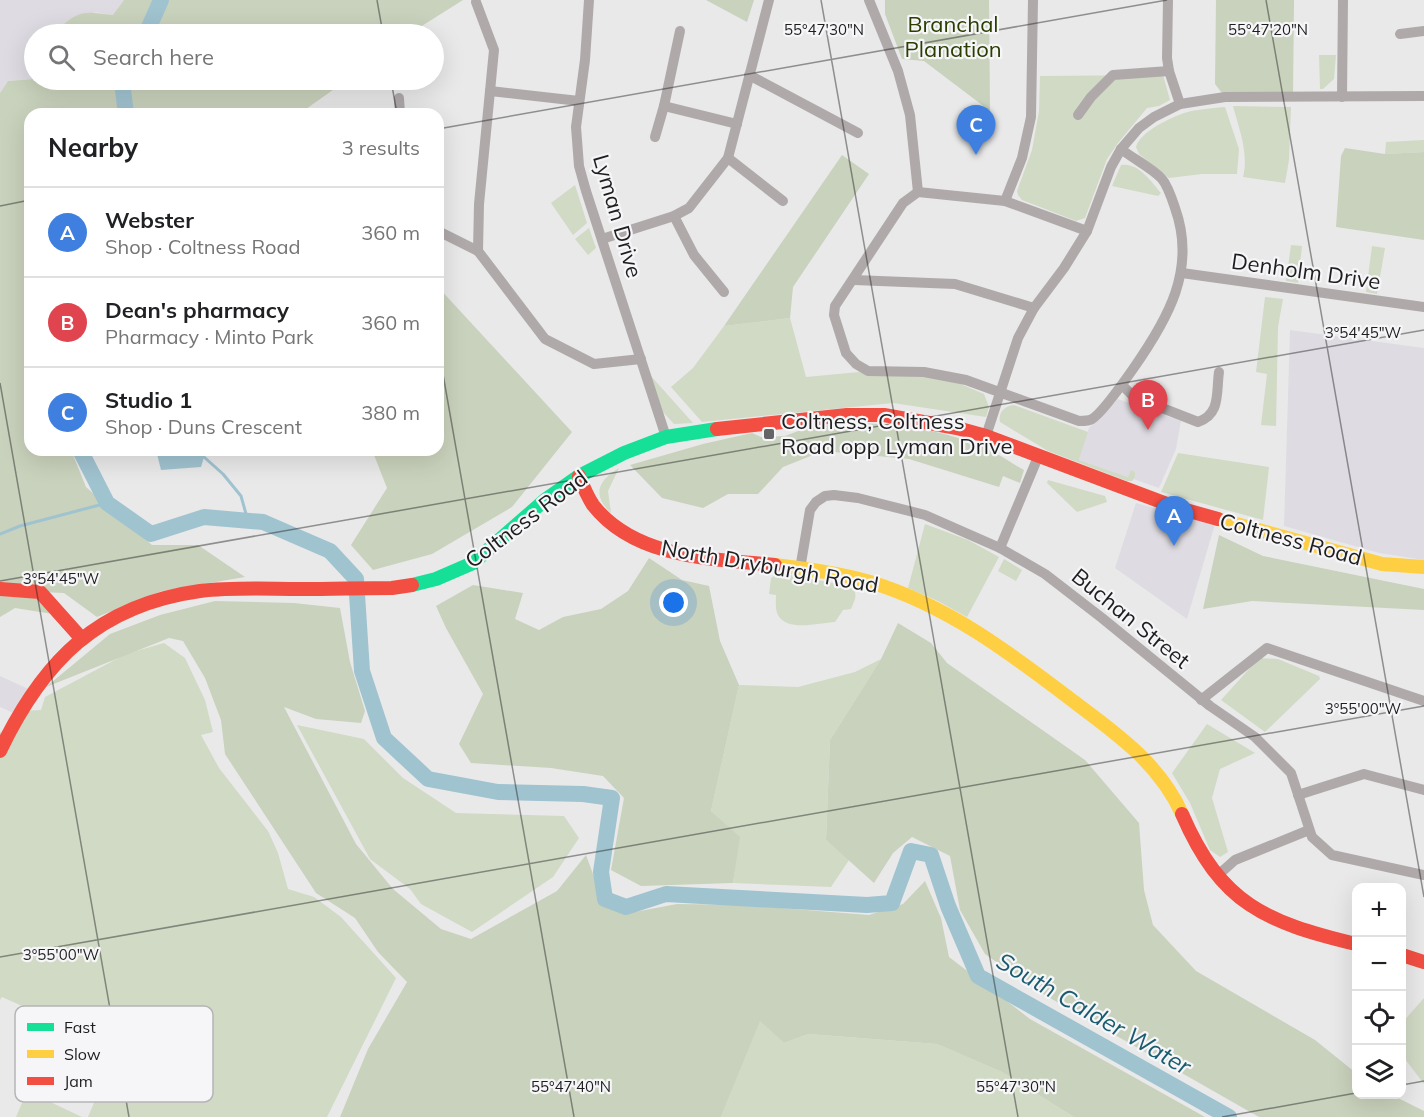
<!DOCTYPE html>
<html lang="en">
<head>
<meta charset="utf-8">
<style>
	body { margin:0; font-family:Mulish,sans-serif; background:#f6f6f6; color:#202124 }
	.controls { position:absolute; right:18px; bottom:18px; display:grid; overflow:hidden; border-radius:12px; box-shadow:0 6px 24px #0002 }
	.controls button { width:54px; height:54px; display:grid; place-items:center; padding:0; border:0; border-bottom:2px solid #e0e0e0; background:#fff; color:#202124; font:30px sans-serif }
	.you { position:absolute; left:674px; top:603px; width:21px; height:21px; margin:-15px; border:4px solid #fff; border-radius:50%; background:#1a73e8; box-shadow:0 0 0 9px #1a73e833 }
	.badge { display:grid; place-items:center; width:39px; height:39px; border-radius:50%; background:#ea580c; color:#fff; font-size:20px; font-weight:700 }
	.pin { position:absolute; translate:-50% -50px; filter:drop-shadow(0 2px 3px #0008) }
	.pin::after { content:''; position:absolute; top:32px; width:21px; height:18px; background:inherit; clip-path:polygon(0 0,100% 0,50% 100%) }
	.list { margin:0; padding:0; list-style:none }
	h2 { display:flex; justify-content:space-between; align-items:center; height:78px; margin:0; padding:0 24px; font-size:26px }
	h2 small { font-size:20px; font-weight:400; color:#757577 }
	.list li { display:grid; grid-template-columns:39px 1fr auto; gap:18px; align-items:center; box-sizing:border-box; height:90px; padding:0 24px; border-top:2px solid #e0e0e0 }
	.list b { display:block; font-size:22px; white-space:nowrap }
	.list p { margin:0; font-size:20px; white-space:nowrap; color:#757577 }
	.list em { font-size:20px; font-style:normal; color:#757577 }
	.icon { flex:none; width:33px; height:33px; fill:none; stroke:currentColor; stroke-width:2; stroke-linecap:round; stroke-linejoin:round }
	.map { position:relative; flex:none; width:1424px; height:1117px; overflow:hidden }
	.search { position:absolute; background:#fff; box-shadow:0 6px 24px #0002; left:24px; top:24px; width:420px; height:66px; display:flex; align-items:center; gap:15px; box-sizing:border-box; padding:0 21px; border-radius:33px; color:#757577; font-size:22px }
	.panel { position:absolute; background:#fff; box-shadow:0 6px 24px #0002; left:24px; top:108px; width:420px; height:348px; border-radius:18px }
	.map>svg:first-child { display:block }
	.built { fill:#dedce2 }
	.green { fill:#d1dac5 }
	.forest { fill:#c9d2bc }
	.water { fill:#a0c3d0 }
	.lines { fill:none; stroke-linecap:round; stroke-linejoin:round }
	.stream { stroke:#a0c3d0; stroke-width:3 }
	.river { stroke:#a0c3d0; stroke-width:16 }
	.street { stroke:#afa9aa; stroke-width:10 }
	.fast { stroke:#16e098; stroke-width:14 }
	.slow { stroke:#ffcf43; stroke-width:14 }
	.jam { stroke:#f24e42; stroke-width:14 }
	.ticks { fill:none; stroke:#1e1e1f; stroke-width:1.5; stroke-opacity:0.45 }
	.poi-dot { fill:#656566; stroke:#f6f5f8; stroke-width:2 }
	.labels { text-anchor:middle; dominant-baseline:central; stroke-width:4.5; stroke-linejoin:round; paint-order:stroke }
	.park-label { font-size:22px; fill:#2a3e00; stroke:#f6f5f8 }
	.street-label { font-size:22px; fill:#1e1e1f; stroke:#f6f5f8 }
	.poi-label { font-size:22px; fill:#1e1e1f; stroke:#f6f5f8; text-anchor:start }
	.water-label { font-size:24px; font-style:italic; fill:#195b6f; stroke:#f6f5f8 }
	.key { fill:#f6f5f8; stroke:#b5b4b7; stroke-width:1.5 }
	.key-label { font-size:16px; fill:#1e1e1f }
	.ticks-label { font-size:15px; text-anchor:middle; fill:#1e1e1f; stroke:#f6f5f8; stroke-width:4.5; stroke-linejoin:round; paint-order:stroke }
</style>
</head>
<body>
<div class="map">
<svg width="1424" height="1117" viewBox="0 0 1424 1117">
	<rect width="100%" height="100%" fill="#e9e9ea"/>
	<g class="built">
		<polygon points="0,0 124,0 114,15 95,12 57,30 57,34 34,34 34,79 8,81 0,93"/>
		<polygon points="1290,330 1424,348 1424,560 1379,553 1284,526"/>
		<polygon points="1118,399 1181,421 1176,449 1159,488 1079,460 1089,428"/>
		<polygon points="1136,503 1215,524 1187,619 1115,568"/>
		<polygon points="0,676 33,691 18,715 0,707"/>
	</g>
	<g class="green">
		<polygon points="1319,55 1336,55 1334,79 1323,89 1320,89"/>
		<polygon points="1163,75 1170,100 1159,106 1147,108 1118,143 1107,159 1085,218 1076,221 1022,200 1018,195 1017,191 1032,150 1039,111 1040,76"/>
		<path d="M1233,106L1291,107L1289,160L1285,183L1243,177C1249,153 1239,129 1233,106Z"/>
		<path d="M1225,107L1239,149L1237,174H1202L1169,178L1139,154L1136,147C1140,131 1175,115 1191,111C1202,109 1214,108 1225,107Z"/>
		<polygon points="1424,140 1424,152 1385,154 1386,142"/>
		<path d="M1121,165C1138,162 1151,181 1161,193L1158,196L1112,186Z"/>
		<polygon points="575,185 587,223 573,235 551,203"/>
		<polygon points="589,228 596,248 588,255 575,239"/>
		<polygon points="1291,245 1302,246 1298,283 1286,281"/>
		<polygon points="1372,246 1385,248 1377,294 1366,292"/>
		<polygon points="1265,297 1283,299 1278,327 1276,426 1261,425 1267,374 1256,372"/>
		<polygon points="790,318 806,377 859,372 866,374 926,376 956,382 984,394 989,407 986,417 893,403 702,422 671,387 693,368 724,326"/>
		<polygon points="650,375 693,423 674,424 663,412"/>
		<path d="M1014,405L1088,432L1079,460L1128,477L1131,470L1135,472V477L1132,481H1127L1048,451L1000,422C998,413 1004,406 1014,405Z"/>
		<polygon points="1178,453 1269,467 1263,520 1161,492"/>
		<path d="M619,468L608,491L611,513C591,494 599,480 619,468Z"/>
		<polygon points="1048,480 1105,496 1107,502 1077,512 1047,483"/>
		<polygon points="925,524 968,540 999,557 967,617 938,601 908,588"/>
		<polygon points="1004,559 1022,570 1016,581 998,571"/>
		<path d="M778,573L850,586C859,592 855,600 851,609L843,610L835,622C819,623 787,632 778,615C775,609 776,602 776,595L769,594L771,578Z"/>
		<polygon points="164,643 185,658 205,700 213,732 201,735 219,768 268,831 278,853 288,889 314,897 341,917 396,978 327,1117 88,1117 98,1093 28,1062 34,1051 26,1047 40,1014 2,997 0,1000 0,732 7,736 20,711 41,710 45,697 126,654"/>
		<polygon points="1259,658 1278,659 1319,676 1320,679 1265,732 1221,700"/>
		<polygon points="881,659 830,740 826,840 849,860 831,887 733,883 739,837 711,811 739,685 798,687 855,672"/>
		<polygon points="1207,724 1255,753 1220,769 1212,798 1228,852 1220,857 1210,850 1190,803 1172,773"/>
		<polygon points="297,725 364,739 403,778 456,813 564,816 579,838 553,877 472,932 421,904 410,889 370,859"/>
		<polygon points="1424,998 1424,1084 1402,1055 1402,1023"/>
		<polygon points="760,1020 784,1043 808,1034 937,1044 1002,1072 1074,1117 721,1117"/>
		<polygon points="27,1091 82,1117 16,1117"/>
	</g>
	<g class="forest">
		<path d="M124,0H463L409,34H57V30C79,10 84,11 113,15Z"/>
		<polygon points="706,0 754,0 747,22"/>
		<polygon points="885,0 989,0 990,111 924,61 902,59 885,14"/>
		<polygon points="1216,0 1294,0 1293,96 1225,97 1215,84"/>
		<polygon points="34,79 347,80 299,114 30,114 30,450 71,450 86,487 152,545 198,545 245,577 162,591 97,617 64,593 41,592 53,614 15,608 0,617 0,93 8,81"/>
		<polygon points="1345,148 1385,154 1424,152 1424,240 1336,227 1341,156"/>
		<polygon points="842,155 869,174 793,287 790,318 724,326"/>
		<polygon points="438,287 572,432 512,507 432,554 373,570 351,545 387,488 372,450 438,450"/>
		<path d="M848,423C892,423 938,429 979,445C995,451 1009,462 1024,470L1020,483L1003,476L999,487L909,459L823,451L783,467L758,494H728L703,508L662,498L630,465L703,444L752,433L761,437L785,436L809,427Z"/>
		<polygon points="1219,535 1263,556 1424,589 1424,610 1252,601 1203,609"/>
		<polygon points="649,558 682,580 709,586 720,641 739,685 711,811 740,837 733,883 641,886 611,870 624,798 603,776 551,768 471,763 459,744 483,694 446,628 436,606 473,585 523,593 515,619 539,630 563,617 601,609 628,591"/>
		<polygon points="215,601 294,603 340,608 350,662 365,711 361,723 316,719 284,707 356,844 393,889 441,929 471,939 557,891 586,855 604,904 624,914 677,904 744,905 869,915 903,904 925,881 941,918 949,957 1030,1019 1205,1117 1074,1117 1002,1072 937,1044 808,1034 784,1043 760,1021 721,1117 340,1117 368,1049 407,982 378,952 355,918 316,893 225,754 221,720 205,678 183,641 169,638 46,687 110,634 160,615"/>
		<polygon points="898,623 931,643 947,663 1085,760 1139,823 1144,890 1153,925 1196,971 1315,1040 1356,1073 1356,1094 1392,1095 1424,1111 1424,1117 1259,1117 1036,990 985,954 960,910 950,856 912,837 893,853 874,883 826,840 830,740 881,659"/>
	</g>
	<polygon class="water" points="156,450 203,450 204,457 201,467 161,470"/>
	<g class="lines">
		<g class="stream">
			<polyline points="204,457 223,474 241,496 248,521"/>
			<polyline points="0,534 20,526 107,503"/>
		</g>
		<g class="river">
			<polyline points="146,34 161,0"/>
			<polyline points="126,114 123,90 127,80"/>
			<polyline points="80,450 107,503 151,534 204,517 263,522 330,551 356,579 362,671 384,738 428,779 498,792 583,794 612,798 601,872 605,899 626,907 666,894 867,905 892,903 911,851 931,855 948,906 978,976 1229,1117"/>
		</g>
		<g class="street">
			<polyline points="589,0 585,60 576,127 579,166 586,191 666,437"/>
			<polyline points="869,0 898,71 910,115 918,192"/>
			<polyline points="1168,0 1167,58 1169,71 1180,104"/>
			<polyline points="476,2 494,50 479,204 478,251 545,339 594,364 641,359"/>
			<polyline points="680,31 664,106 737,124"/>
			<polyline points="1400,34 1424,31"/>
			<polyline points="749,75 858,133"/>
			<polyline points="490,91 579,101"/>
			<polyline points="1342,97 1343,0"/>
			<polyline points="399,98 400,114"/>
			<polyline points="1078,115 1091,97 1113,75 1169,71"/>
			<polyline points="655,137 664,106"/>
			<polyline points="728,158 783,201"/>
			<polyline points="1005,201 1022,158 1031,117 1033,0"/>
			<polyline points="674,216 694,255 724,292"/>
			<polyline points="438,231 478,251"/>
			<path d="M1087,231L1005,201L918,192L903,203L835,306L834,315L846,353L856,364L868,371L924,372L966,380L1079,421C1083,421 1089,421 1092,419C1102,413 1126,379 1133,369C1168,319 1197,269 1175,208C1172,199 1168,186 1162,179C1152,168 1132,158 1121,149"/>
			<polyline points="602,239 674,216 689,208 728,158 769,0"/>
			<polyline points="1182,273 1424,307"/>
			<polyline points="854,280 955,284 1034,308"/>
			<path d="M1122,385L1134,397L1198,422C1221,414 1216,393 1219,372"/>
			<polyline points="986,436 1018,338 1034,308 1064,268 1087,231 1111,167 1121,149 1139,128 1154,117 1180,104 1225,97 1424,96"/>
			<polyline points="1000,548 1038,457"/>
			<polyline points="800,569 810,510 816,502 825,496 834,495 858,498 925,515 1000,548 1045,574 1102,618 1210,706 1255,737 1291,773 1312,837 1332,855 1424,875"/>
			<polyline points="1201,700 1267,648 1424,701"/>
			<polyline points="1298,795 1364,774 1424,790"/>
			<polyline points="1217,876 1235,860 1309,830"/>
		</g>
		<polyline class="fast" points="412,585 436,579 473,563 545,500 579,476 624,453 666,437 717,429"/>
		<g class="slow">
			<polyline points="1218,519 1382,564 1424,567"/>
			<path d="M775,565C807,569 839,573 870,582C947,605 1010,653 1073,701C1116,733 1160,764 1182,814"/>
		</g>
		<g class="jam">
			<polyline points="717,429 847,415 884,415 957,428 986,436 1175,507 1218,519"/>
			<path d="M579,476C583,486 587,496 593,505C635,559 714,559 775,565"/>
			<polyline points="0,589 40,592 82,639"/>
			<path d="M0,751C43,661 98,605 200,591C234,587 267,589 301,589C331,589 362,588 392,588L412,585"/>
			<path d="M1182,814C1221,904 1265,922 1356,944"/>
			<polyline points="1402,955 1424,962"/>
		</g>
	</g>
	<path class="ticks" d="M377,0L383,34M821,0L1018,1117M1266,0L1424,897M391,80L397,114M438,129L1167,0M0,206L30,200M438,346L574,1117M0,383L129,1117M0,581L1424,330M0,957L1424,706M1402,1085L1424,1081M1222,1117L1356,1093"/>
	<rect class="poi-dot" x="763" y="428" width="12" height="12" rx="3"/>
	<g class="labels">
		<g class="park-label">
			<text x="953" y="24">Branchal<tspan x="953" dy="25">Planation</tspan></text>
		</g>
		<g class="street-label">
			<text transform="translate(618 216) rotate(74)">Lyman Drive</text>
			<text transform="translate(1306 271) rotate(8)">Denholm Drive</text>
			<text transform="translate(526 519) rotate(-37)">Coltness Road</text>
			<text transform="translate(1291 539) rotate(15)">Coltness Road</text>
			<text transform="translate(770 566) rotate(10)">North Dryburgh Road</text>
			<text transform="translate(1131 618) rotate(39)">Buchan Street</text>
		</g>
		<g class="poi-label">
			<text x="781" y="421">Coltness, Coltness<tspan x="781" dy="25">Road opp Lyman Drive</tspan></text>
		</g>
		<g class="water-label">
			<text transform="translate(1094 1013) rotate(30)">South Calder Water</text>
		</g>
	</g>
	<rect x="15" y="1006" width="198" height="96" rx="9" class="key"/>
	<rect x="27" y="1023" width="27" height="8" fill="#16e098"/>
	<rect x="27" y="1050" width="27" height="8" fill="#ffcf43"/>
	<rect x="27" y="1077" width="27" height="8" fill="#f24e42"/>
	<g class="key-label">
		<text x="64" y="1033">Fast</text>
		<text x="64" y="1060">Slow</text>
		<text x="64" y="1087">Jam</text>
	</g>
	<g class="ticks-label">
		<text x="824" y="35">55°47'30"N</text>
		<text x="1268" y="35">55°47'20"N</text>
		<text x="1363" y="338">3°54'45"W</text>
		<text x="61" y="584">3°54'45"W</text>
		<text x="1363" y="714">3°55'00"W</text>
		<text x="61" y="960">3°55'00"W</text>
		<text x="571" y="1092">55°47'40"N</text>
		<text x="1016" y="1092">55°47'30"N</text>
	</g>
</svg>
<div class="controls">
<button>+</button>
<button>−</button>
<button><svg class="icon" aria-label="locate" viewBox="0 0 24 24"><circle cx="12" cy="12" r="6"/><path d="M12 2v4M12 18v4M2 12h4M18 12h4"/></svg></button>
<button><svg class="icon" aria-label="layers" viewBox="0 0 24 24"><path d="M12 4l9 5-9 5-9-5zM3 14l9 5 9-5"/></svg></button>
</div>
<div class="you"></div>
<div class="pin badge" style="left:1174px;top:546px;background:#3f7fe0">A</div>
<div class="pin badge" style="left:1148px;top:430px;background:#e0444e">B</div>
<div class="pin badge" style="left:976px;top:155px;background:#3f7fe0">C</div>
<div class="search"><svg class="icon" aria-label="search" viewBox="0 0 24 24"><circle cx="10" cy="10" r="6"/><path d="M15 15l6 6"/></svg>Search here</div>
<section class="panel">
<h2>Nearby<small>3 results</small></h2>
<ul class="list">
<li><span class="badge" style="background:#3f7fe0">A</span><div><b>Webster</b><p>Shop · Coltness Road</p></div><em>360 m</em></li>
<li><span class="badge" style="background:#e0444e">B</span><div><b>Dean's pharmacy</b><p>Pharmacy · Minto Park</p></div><em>360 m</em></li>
<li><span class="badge" style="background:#3f7fe0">C</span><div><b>Studio 1</b><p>Shop · Duns Crescent</p></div><em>380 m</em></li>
</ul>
</section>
</div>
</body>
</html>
